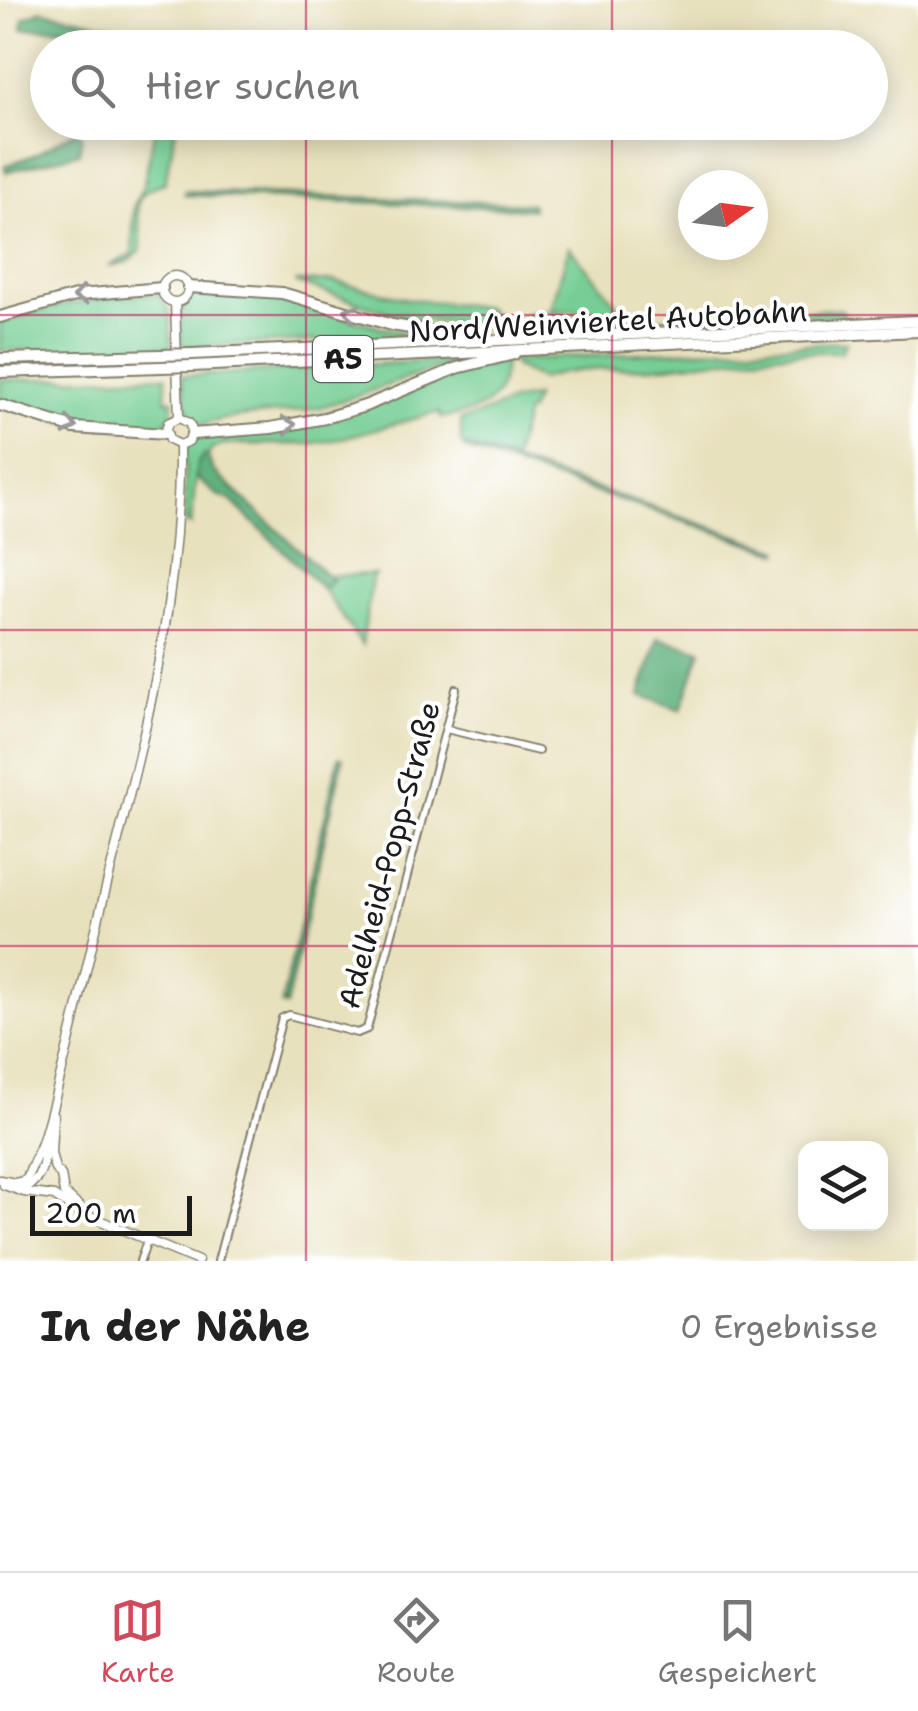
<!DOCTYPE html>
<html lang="de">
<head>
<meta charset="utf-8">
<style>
	body { margin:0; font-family:"Shantell Sans",sans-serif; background:#f6f6f6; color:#222 }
	.controls { position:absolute; right:30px; bottom:30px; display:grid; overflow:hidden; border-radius:20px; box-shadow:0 5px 25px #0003 }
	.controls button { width:90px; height:90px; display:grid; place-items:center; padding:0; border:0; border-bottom:2px solid #e0e0e0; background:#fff; color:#222; font:50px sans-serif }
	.compass { position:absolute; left:678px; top:170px; width:90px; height:90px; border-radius:50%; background:#fff; box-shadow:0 5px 25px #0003; rotate:76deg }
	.scale { position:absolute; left:30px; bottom:25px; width:162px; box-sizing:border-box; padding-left:10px; border:5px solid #1c1c1c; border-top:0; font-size:28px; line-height:35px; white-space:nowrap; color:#1c1c1c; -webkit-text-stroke:8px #fff; paint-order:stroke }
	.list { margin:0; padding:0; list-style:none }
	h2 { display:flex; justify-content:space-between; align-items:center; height:130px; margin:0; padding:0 40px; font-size:42px }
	h2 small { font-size:32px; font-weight:400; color:#767676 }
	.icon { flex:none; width:55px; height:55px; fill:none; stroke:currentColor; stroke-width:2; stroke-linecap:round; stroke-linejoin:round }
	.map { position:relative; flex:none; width:918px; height:1261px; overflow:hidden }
	.search { position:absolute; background:#fff; box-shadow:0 5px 25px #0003; left:30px; right:30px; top:30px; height:110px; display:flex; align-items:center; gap:25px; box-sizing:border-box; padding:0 35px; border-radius:55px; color:#767676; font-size:38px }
	.sheet { height:310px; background:#fff }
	nav { display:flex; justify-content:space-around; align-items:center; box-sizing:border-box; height:140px; border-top:2px solid #e0e0e0; background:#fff; font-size:28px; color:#767676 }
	nav a { display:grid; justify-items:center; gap:5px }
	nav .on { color:#d1495b }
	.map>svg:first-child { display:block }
	.green { fill:#76ce94; stroke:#497558; stroke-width:2.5 }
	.forest { fill:#60b17e; stroke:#3e664d; stroke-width:2.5 }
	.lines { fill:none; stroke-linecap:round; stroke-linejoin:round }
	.minor-casing { stroke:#827e6c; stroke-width:10 }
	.major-casing { stroke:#827e6c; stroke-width:11 }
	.highway-casing { stroke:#827e6c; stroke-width:14 }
	.minor { stroke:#fff; stroke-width:6 }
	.major { stroke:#fff; stroke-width:8 }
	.highway { stroke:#fff; stroke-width:10 }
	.highway-bridge-casing { stroke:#827e6c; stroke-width:14; stroke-linecap:butt }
	.highway-bridge { stroke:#fff; stroke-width:10 }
	.oneway { stroke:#999 }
	.grid { fill:none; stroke:#c2185b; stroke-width:2.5; stroke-opacity:0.55 }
	.labels { text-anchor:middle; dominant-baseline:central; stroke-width:8; stroke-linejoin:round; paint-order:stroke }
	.shield { fill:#fff; stroke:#606060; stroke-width:2.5 }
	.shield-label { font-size:28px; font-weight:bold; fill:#1c1c1c }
	.street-label { font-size:30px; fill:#1c1c1c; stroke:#fff }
</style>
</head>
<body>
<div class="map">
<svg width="918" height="1261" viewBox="0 0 918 1261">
	<rect width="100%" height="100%" fill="#fff"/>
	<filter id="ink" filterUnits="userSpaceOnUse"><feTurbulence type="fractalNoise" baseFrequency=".01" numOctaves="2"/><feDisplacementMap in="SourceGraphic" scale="20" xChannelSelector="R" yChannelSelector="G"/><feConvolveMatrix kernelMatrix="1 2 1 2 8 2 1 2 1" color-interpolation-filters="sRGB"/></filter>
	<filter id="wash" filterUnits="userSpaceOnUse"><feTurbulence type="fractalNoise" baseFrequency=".0048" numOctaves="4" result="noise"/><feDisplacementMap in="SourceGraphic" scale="40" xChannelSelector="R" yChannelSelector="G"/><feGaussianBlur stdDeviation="2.25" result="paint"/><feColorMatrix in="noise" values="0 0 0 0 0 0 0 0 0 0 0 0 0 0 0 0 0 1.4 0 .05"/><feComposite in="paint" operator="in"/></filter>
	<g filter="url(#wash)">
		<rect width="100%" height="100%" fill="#e8e1bd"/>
		<g class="green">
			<polygon points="64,28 136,38 135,47 64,48"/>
			<path d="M156,123H177L165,183C118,196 147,219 140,251L128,262L109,266L132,255L134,206L144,184Z"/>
			<polygon points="569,247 626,315 551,309"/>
			<polygon points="333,281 408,299 485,307 497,315 504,331 493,332 477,325 408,319 295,282"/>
			<polygon points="192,292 276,297 380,327 421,336 181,347 181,310"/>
			<path d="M158,294L170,312L171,347L0,351V323C53,304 102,296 158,294Z"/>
			<polygon points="838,309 843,311 845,319 512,331 524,316 536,310 581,318 660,319"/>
			<path d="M846,342L841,352C780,350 717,361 655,367C615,370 579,366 540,379L514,366L512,360Z"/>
			<path d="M479,358C424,368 374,393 320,407C279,417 236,411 196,427C186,408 184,399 182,376Z"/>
			<path d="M505,360C502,407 480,411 441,418L439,412L335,440L306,444H223L211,450L208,456H203L197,465L191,525L185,522V452L196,437L267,432L464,370Z"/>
			<polygon points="166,376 166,400 173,400 172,412 162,428 101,427 62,421 0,400 0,380"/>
			<path d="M535,397L529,412H526L513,461L461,444V420C486,415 510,398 535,397Z"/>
			<polygon points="375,574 372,578 362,645 323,589 332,581 329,576"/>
		</g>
		<g class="forest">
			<polygon points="41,10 200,46 135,47 135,38 64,28 22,29 24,18"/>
			<polygon points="78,130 82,136 79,153 6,172 5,166 34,155"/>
			<polygon points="185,191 531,204 532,209 185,195"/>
			<polygon points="465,445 780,550 779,553 464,449"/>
			<polygon points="203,456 208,456 212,468 222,479 333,581 323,589 230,500 217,495 196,478 197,465"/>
			<polygon points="658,638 701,650 681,710 640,695"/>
			<polygon points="339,757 343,758 286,1006 281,1005"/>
		</g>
	</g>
	<g filter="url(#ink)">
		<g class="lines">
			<g class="minor-casing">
				<g id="minor">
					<polyline points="446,729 538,751"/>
					<polyline points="140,1261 147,1241"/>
					<polyline points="218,1261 282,1018 289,1015 357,1033 367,1029 456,689"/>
				</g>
			</g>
			<g class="major-casing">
				<g id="major">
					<circle cx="175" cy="289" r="13"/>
					<polyline points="175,303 179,418"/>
					<polyline points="179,418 168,423 166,430 169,440 179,445"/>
					<polyline points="179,418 189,423 192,430 189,441 179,445"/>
					<polyline points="53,1115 51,1153 55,1169 61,1175 64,1193 82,1209"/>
					<path d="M0,1180L15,1183L26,1180L42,1143C67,1061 84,975 105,892C143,740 181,604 179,445"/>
					<polyline points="4,1185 24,1192 54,1196 75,1210 198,1261"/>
					<path d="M19,1189C42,1183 45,1164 45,1142"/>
				</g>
			</g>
			<g class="highway-casing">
				<g id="highway">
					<polyline points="188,287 282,293 392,325 460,336"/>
					<polyline points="0,317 79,295 162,288"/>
					<polyline points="192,354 918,321"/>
					<polyline points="0,359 161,355"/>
					<polyline points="192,366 918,331"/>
					<polyline points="0,372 161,367"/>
					<polyline points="0,405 74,428 166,434"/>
					<polyline points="192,434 271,428 325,418 365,406 457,368 514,354"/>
				</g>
			</g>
			<use href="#minor" class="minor"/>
			<use href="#major" class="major"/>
			<use href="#highway" class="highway"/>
			<g class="highway-bridge-casing">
				<g id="highway-bridge">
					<polyline points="161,355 192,354"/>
					<polyline points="161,367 192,366"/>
				</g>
			</g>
			<use href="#highway-bridge" class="highway-bridge"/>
		</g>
		<defs><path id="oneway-chevron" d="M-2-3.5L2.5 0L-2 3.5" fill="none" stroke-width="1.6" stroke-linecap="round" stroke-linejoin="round" transform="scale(2.5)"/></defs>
		<g class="oneway">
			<use href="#oneway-chevron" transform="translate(80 296) rotate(170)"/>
			<use href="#oneway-chevron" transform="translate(351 312) rotate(-161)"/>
			<use href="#oneway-chevron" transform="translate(289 425) rotate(-9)"/>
			<use href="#oneway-chevron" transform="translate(70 426) rotate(11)"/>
		</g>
	</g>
	<path class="grid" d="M306,0V48M612,0V48M306,122V1261M612,122V1261M0,315H918M0,630H918M0,946H918"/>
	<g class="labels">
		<rect class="shield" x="313" y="336" width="60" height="46" rx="8"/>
		<g class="shield-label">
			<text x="343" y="359">A5</text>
		</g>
		<g class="street-label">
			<text transform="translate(608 321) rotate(-3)">Nord/Weinviertel Autobahn</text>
			<text transform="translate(389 855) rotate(-75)">Adelheid-Popp-Straße</text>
		</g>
	</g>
</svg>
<div class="controls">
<button><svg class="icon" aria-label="layers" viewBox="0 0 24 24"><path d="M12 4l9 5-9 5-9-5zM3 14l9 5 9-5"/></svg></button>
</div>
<svg class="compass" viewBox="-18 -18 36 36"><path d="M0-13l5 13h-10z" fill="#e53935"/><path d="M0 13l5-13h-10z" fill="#767676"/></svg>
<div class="scale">200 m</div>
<div class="search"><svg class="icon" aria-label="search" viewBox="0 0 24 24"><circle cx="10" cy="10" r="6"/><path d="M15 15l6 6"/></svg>Hier suchen</div>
</div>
<section class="sheet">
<h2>In der Nähe<small>0 Ergebnisse</small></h2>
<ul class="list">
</ul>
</section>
<nav>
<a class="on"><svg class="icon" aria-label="map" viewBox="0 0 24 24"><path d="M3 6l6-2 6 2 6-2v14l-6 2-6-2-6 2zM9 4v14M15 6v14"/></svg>Karte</a>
<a><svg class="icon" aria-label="directions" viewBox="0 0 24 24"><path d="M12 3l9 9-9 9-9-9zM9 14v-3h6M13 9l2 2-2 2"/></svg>Route</a>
<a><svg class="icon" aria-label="saved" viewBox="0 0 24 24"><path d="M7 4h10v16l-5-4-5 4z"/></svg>Gespeichert</a>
</nav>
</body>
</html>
